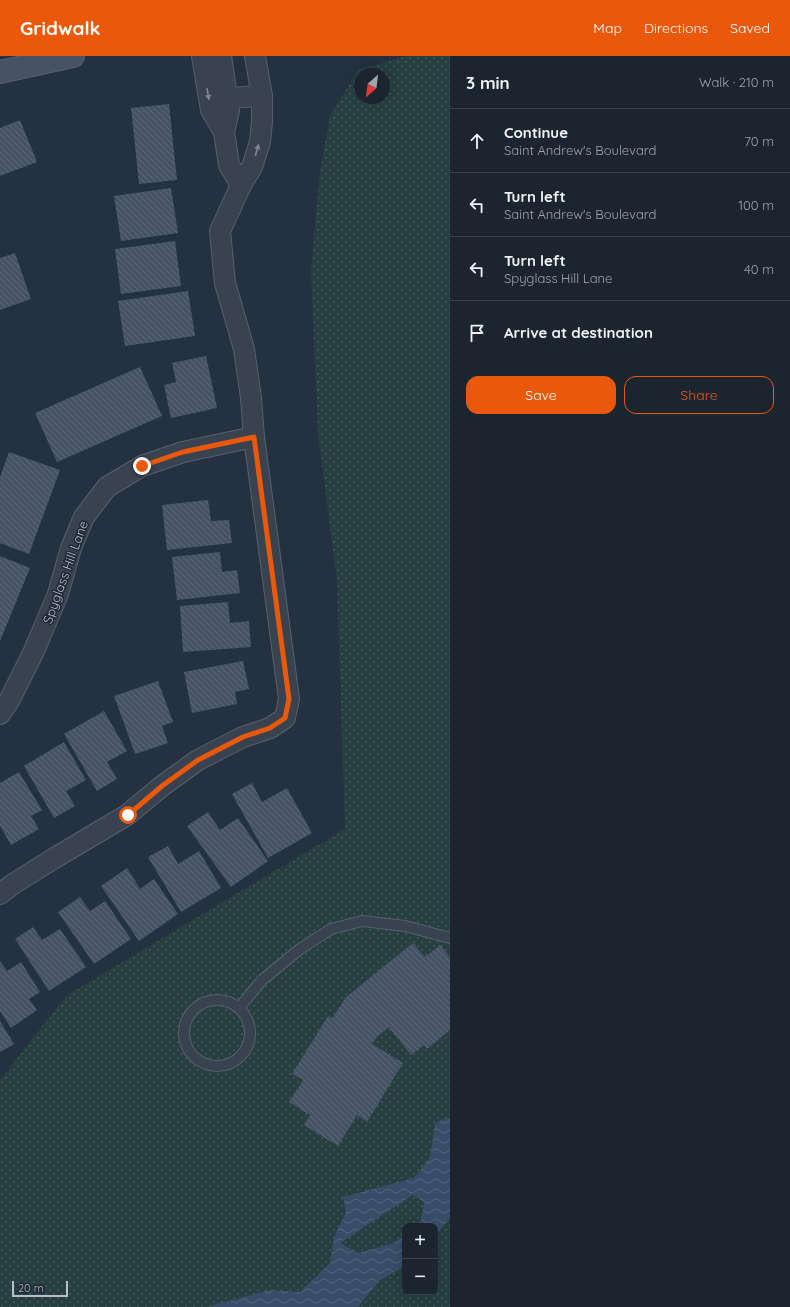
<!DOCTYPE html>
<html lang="en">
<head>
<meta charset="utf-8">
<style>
	body { margin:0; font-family:Quicksand,sans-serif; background:#242d38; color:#f1f3f6 }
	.controls { position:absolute; right:12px; bottom:12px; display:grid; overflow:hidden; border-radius:8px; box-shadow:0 4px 16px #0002 }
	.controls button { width:36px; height:36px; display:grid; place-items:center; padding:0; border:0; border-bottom:1px solid #39424c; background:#1b2530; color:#f1f3f6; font:20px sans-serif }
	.compass { position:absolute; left:354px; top:12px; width:36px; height:36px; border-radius:50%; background:#1b2530; box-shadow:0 4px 16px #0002; rotate:208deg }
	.scale { position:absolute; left:12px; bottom:10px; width:56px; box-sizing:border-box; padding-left:4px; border:2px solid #b5becb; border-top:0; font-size:11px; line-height:14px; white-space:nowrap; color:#b5becb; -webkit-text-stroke:3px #1e2835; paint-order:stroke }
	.stop { position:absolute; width:12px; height:12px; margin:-9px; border:3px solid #ea580c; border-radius:50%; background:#fff }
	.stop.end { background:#ea580c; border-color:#fff; box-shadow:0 1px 4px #0008 }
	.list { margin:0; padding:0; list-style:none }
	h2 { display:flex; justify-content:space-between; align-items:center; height:52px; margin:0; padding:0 16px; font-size:17px }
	h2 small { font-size:13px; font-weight:400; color:#a0a5ab }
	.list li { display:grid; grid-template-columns:26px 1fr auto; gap:12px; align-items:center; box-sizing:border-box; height:64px; padding:0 16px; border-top:1px solid #39424c }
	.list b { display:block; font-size:15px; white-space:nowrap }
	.list p { margin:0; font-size:13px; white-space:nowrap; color:#a0a5ab }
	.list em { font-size:13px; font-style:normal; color:#a0a5ab }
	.actions { display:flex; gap:8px; padding:12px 16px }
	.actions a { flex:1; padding:9px 0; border:1px solid #ea580c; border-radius:12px; text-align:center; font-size:14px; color:#ea580c }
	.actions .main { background:#ea580c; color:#fff }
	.icon { flex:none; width:22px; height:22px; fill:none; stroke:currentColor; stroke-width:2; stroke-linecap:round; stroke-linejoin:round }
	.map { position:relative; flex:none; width:450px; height:1251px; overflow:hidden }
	header { display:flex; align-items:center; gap:24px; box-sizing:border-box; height:56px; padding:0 20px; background:#ea580c; color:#fff }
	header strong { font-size:19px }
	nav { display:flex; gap:22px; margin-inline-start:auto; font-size:14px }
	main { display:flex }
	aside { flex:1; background:#1b2530 }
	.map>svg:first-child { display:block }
	.grass { fill:url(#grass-dots); fill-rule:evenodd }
	.water { fill:url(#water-waves) }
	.building { fill:url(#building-back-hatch) }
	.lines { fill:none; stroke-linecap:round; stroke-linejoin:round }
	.lane-casing { stroke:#57616e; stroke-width:12 }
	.street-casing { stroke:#57616e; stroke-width:22 }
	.secondary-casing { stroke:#57616e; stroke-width:24 }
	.lane { stroke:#394350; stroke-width:10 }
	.street { stroke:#394350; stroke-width:20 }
	.secondary { stroke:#475263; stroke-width:22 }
	.oneway { fill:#7d8794 }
	.route { stroke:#ea580c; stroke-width:5 }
	.labels { text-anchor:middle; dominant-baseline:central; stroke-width:3; stroke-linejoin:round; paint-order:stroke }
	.street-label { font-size:13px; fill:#b5becb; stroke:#1e2835 }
</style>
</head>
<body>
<header>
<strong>Gridwalk</strong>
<nav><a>Map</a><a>Directions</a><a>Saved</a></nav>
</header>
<main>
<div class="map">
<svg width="450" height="1251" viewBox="0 0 450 1251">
	<defs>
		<pattern id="grass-dots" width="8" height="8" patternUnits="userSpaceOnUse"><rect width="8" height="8" fill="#273f41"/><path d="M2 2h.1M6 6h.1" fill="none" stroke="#44595b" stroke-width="1.8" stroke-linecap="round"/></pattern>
		<pattern id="water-waves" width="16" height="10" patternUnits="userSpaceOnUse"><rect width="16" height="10" fill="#384d68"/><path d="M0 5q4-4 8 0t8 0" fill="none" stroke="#53657c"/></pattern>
		<pattern id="building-back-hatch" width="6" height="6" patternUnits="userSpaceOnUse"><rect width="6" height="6" fill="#455364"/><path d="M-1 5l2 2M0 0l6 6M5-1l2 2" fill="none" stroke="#5e6a79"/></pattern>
	</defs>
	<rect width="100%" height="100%" fill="#243140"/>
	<path class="grass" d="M406,0H450V1251H0V1024L66,940L345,773L337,525L318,378L311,214L320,115L330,60L358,14ZM360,18H384V42H360ZM405,1170H435V1236H405Z"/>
	<polygon class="water" points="446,1062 450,1063 450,1162 435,1180 435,1170 414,1170 421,1164 424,1146 413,1139 340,1187 358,1197 394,1187 405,1178 405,1210 379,1225 358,1251 210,1251 213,1249 270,1234 300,1236 330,1207 334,1181 346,1156 343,1141 414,1122 430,1102 435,1067"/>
	<g class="building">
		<polygon points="169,48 177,124 139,128 131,52"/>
		<polygon points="20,64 37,106 0,120 0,72"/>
		<polygon points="171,132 178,177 121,185 114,140"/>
		<polygon points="175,185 181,230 121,238 115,193"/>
		<polygon points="15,197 31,243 0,254 0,202"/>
		<polygon points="188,235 195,280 125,290 118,245"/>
		<polygon points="206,300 217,352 171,362 164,329 176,326 172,307"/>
		<polygon points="140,311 162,360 57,406 35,357"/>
		<polygon points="9,396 60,414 29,498 0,487 0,421"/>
		<polygon points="208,444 211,465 229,464 232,487 167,494 162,449"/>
		<polygon points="220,496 222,516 237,514 240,537 177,544 172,501"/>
		<polygon points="0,500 30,512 0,585"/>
		<polygon points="228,546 230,567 249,565 251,591 183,596 180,550"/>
		<polygon points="243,605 249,633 235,636 237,648 192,657 184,616"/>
		<polygon points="158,625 173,666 162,670 168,687 135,698 114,640"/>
		<polygon points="104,655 127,695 107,706 117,723 97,735 64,678"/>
		<polygon points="64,686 86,724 66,735 75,750 54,762 24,710"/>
		<polygon points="19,716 42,754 31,760 39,773 11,789 0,770 0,727"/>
		<polygon points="252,727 262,746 287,732 312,777 268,802 232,738"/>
		<polygon points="208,756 220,774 238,762 268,805 231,831 187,770"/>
		<polygon points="168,790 178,808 199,795 221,832 181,856 148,801"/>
		<polygon points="127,812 140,833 154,823 178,858 139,885 101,830"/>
		<polygon points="80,841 90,855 105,845 131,883 94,908 58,856"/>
		<polygon points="33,871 42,884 60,873 86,911 49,935 15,883"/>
		<polygon points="413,887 425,901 440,889 450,901 450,974 427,993 424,989 411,999 389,971 377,981 372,988 403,1007 367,1066 357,1059 338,1090 304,1069 310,1059 289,1046 303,1024 292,1018 328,960 333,962 345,942"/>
		<polygon points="0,905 7,915 21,906 40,936 29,943 37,954 11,972 0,955"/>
		<polygon points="0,965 14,988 0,996"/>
	</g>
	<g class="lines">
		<g class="lane-casing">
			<g id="lane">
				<circle cx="217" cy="977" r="33"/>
				<polyline points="239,952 262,924 300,893 331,873 362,865 405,870 450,882"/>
			</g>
		</g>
		<g class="street-casing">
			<g id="street">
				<polyline points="202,0 211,54 224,76"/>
				<polyline points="221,0 229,54 224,76 229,109 241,129"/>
				<polyline points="228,42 262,40"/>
				<polyline points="0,658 9,645 33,597 58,538 71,492 84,461 107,431 142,410 183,396 254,381"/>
				<polyline points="0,838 13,828 53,803 127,759 162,730 198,704 243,681 270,672 285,662 289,643 254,381 251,342 244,293 225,227 220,175 241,129 252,111 260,86 262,66 262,40 255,0"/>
			</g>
		</g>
		<g class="secondary-casing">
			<polyline id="secondary" points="0,16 73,0"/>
		</g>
		<use href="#lane" class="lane"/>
		<use href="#street" class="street"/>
		<use href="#secondary" class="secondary"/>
	</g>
	<defs><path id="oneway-solid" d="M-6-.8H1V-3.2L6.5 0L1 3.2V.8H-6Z"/></defs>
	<g class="oneway">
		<use href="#oneway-solid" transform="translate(208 38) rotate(80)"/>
		<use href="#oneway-solid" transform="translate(257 94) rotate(-74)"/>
	</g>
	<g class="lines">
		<polyline class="route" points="128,759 162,730 198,704 243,681 270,672 285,662 289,643 254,381 183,396 142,410"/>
	</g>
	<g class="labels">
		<g class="street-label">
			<text transform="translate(65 516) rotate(-70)">Spyglass Hill Lane</text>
		</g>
	</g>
</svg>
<div class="controls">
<button>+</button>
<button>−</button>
</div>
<svg class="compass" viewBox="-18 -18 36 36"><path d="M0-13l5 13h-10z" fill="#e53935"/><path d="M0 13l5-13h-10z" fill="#a0a5ab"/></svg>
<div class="scale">20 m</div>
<div class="stop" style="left:128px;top:759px"></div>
<div class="stop end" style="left:142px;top:410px"></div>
</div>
<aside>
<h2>3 min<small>Walk · 210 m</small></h2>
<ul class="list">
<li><svg class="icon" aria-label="ahead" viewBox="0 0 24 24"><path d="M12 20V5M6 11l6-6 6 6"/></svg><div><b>Continue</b><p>Saint Andrew's Boulevard</p></div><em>70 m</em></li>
<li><svg class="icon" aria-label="left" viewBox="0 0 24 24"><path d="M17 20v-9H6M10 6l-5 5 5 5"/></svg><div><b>Turn left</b><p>Saint Andrew's Boulevard</p></div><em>100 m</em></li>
<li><svg class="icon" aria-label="left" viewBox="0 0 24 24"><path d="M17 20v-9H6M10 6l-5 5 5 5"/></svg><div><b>Turn left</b><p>Spyglass Hill Lane</p></div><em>40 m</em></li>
<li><svg class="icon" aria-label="arrive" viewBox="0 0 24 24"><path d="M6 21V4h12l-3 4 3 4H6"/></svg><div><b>Arrive at destination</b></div></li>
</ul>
<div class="actions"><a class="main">Save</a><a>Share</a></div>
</aside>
</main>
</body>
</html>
